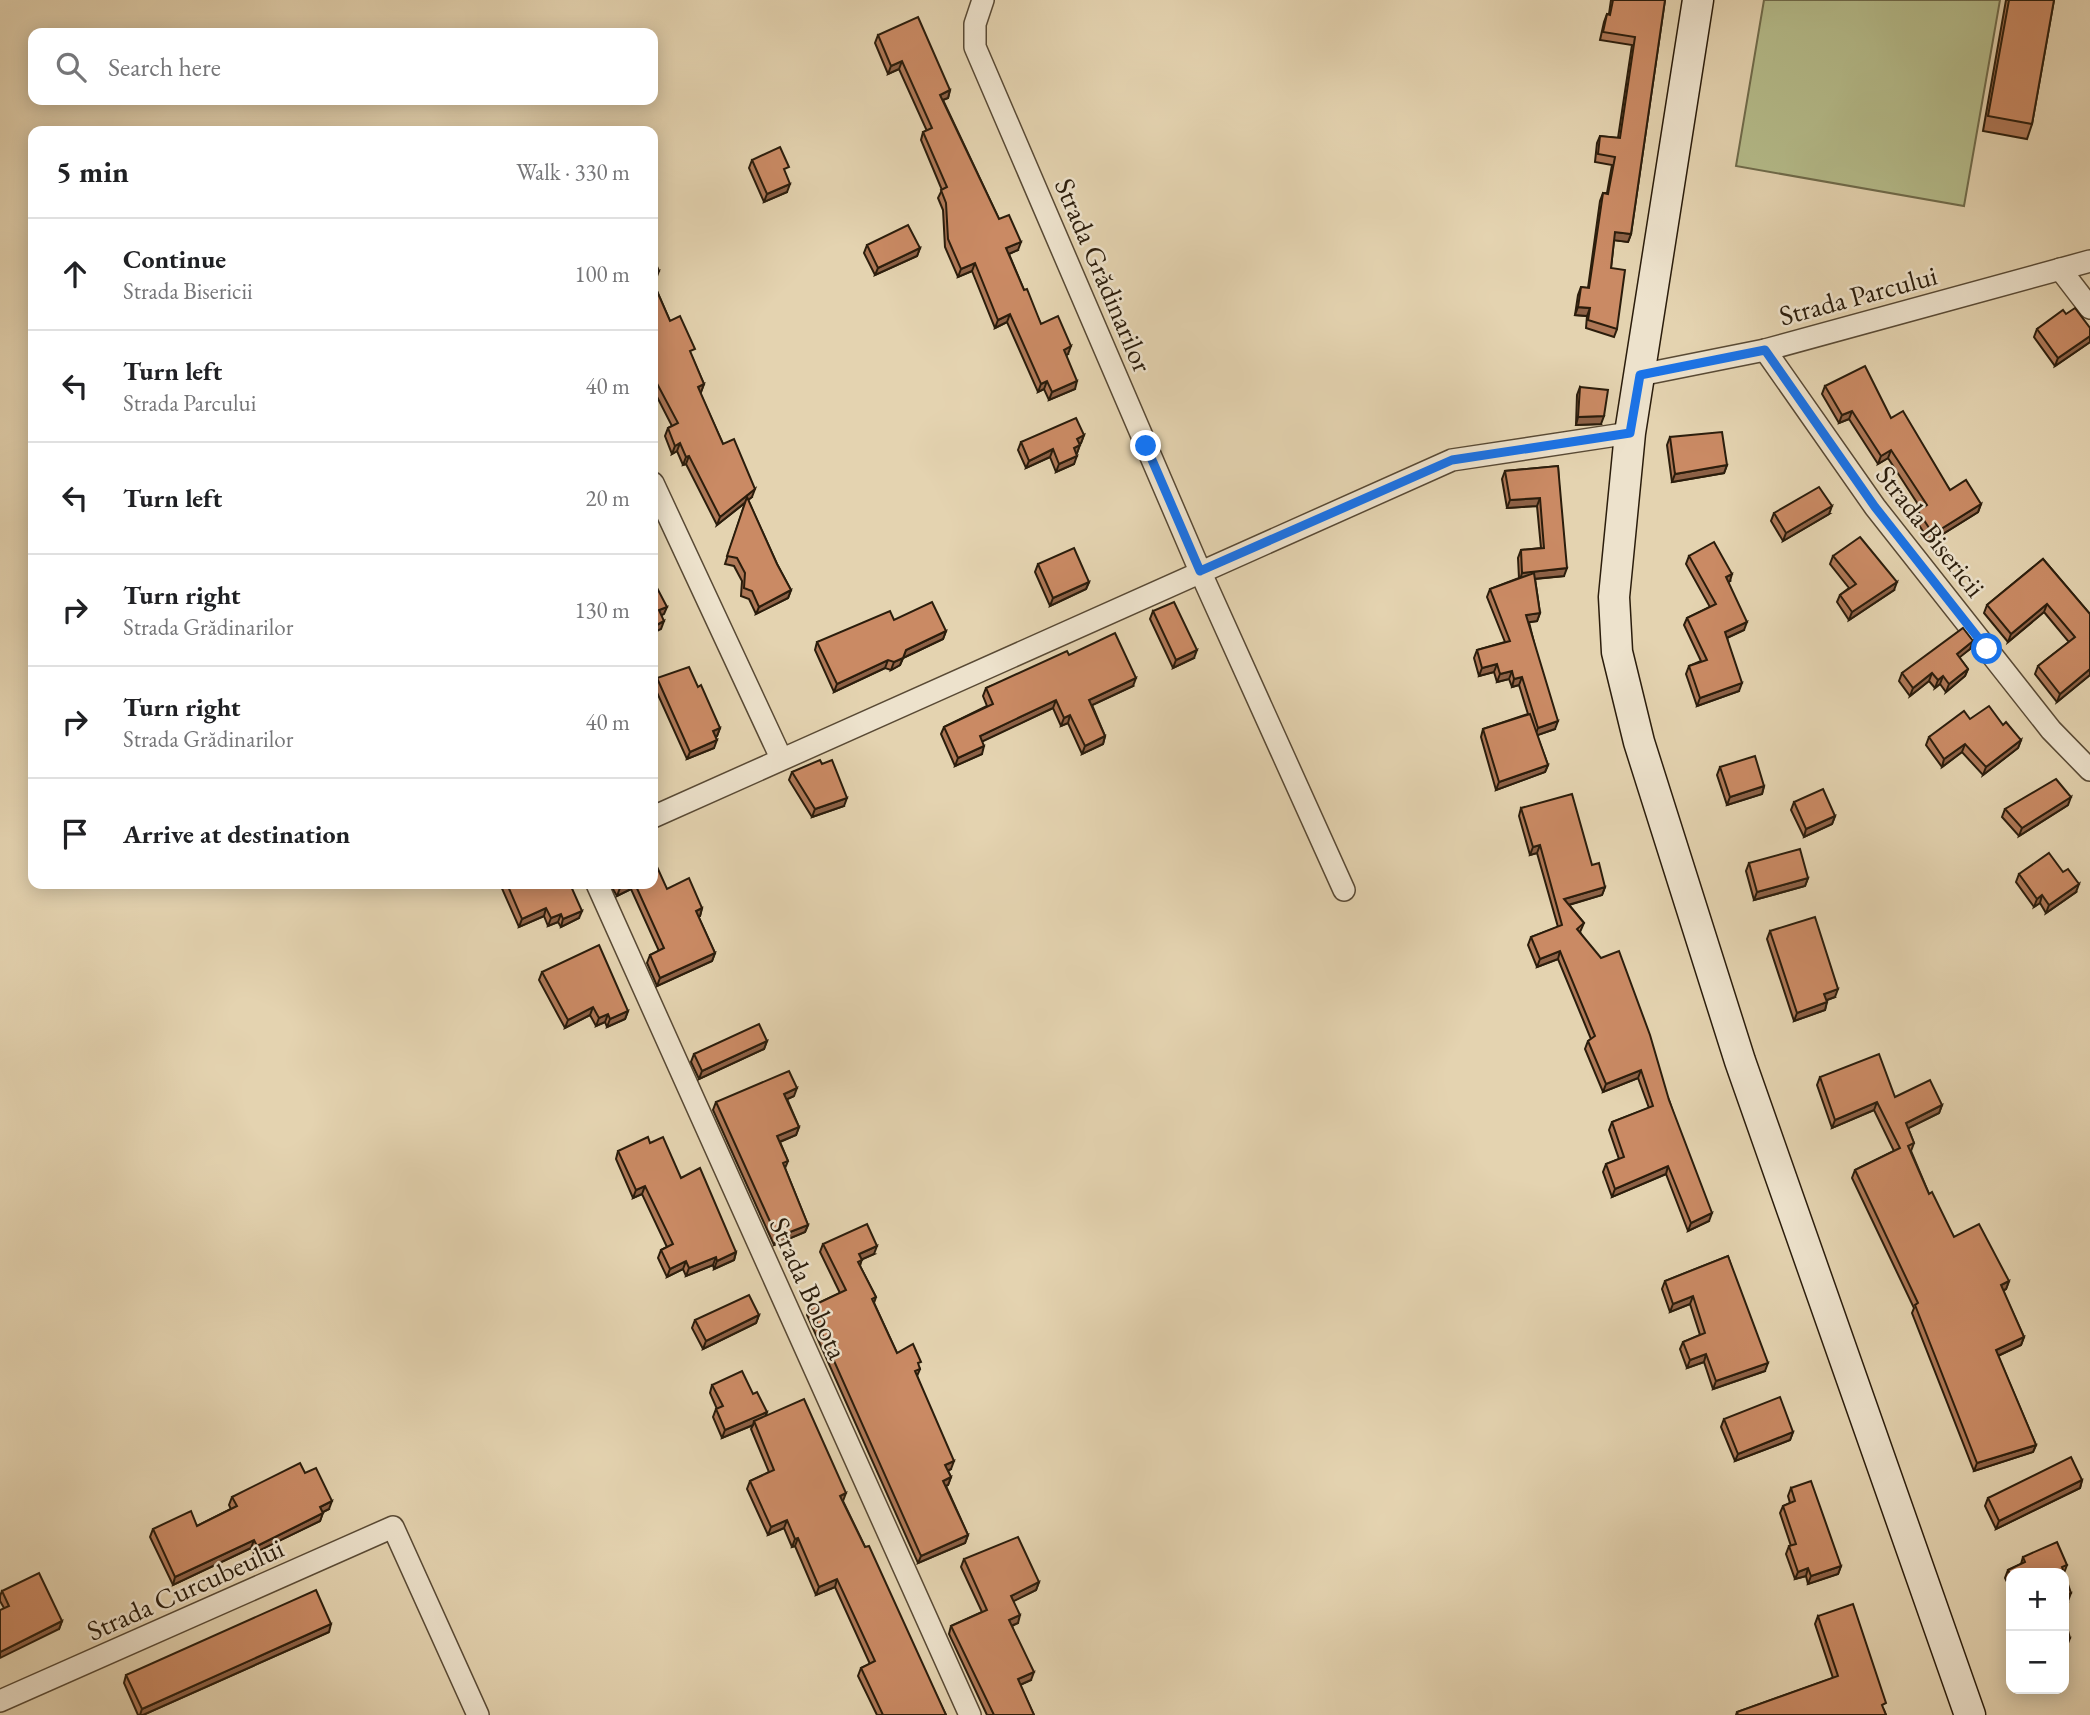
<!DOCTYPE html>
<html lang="en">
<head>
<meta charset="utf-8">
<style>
	body { margin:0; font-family:"EB Garamond",serif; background:#f6f6f6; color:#202124 }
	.controls { position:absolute; right:21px; bottom:21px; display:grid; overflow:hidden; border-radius:14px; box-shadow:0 4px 18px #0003 }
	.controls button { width:63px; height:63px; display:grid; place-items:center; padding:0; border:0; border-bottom:2px solid #e0e0e0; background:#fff; color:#202124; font:35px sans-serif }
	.stop { position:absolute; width:21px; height:21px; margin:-16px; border:5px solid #1a73e8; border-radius:50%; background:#fff }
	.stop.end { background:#1a73e8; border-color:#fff; box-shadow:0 2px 7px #0008 }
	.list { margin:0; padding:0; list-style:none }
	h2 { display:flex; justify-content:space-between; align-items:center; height:91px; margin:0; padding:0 28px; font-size:30px }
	h2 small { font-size:23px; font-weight:400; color:#757577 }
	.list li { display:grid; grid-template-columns:46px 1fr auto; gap:21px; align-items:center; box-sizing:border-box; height:112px; padding:0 28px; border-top:2px solid #e0e0e0 }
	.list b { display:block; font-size:26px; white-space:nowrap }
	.list p { margin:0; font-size:23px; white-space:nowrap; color:#757577 }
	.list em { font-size:23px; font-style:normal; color:#757577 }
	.icon { flex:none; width:38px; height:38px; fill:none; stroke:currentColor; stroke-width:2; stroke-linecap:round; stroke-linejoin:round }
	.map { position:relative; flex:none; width:2090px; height:1715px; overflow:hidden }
	.search { position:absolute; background:#fff; box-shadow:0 4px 18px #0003; left:28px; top:28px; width:630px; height:77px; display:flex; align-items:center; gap:18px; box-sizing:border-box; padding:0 24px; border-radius:14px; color:#757577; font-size:26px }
	.panel { position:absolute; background:#fff; box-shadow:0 4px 18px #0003; left:28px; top:126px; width:630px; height:763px; border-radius:14px }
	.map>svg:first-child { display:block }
	.green { fill:#b5bc8b; stroke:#706c4c; stroke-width:2 }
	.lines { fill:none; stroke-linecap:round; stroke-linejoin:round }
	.minor-casing { stroke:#594a35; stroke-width:24 }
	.secondary-casing { stroke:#2b1d0c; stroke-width:33 }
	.minor { stroke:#ede2cc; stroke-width:21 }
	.secondary { stroke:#ede2cc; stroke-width:30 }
	.wall { fill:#ae7756; stroke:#2b1d0c; stroke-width:2 }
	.shaded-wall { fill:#8d6146; stroke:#2b1d0c; stroke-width:2 }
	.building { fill:#ca8a64; stroke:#2b1d0c; stroke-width:2 }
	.route { stroke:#1a73e8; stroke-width:9 }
	.labels { text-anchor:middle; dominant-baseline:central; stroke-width:5; stroke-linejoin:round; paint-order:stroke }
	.street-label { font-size:28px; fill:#2b1d0c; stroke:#ede2cc }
</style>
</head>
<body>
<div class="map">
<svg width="2090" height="1715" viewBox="0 0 2090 1715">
	<rect width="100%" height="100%" fill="#e4d3b0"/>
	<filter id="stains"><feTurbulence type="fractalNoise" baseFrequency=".00286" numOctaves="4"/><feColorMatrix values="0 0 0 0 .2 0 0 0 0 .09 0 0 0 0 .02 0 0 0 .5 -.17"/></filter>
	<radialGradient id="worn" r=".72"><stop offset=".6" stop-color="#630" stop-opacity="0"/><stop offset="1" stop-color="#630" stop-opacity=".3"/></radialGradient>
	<polygon class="green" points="1764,0 2000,0 1964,206 1736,166"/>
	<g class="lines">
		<g class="minor-casing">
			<g id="minor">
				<polyline points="983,0 975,24 975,47 1200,571 1344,890"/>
				<polyline points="2060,269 2090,308"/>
				<polyline points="1765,350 1875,507 2051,730 2090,770"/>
				<polyline points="1640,375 1765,350 2090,261"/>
				<polyline points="653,483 781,758"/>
				<polyline points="653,817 1452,460 1630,433"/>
				<polyline points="597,884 970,1715"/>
				<polyline points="0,1701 393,1527 478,1715"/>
			</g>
		</g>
		<g class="secondary-casing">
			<polyline id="secondary" points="1698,0 1630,433 1614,597 1617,652 1639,742 1740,1061 1970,1715"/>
		</g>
		<use href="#minor" class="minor"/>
		<use href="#secondary" class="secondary"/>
	</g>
	<g class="wall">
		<polygon points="1611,0 1665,0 1631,234 1628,242 1614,240 1611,268 1617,329 1614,337 1586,328 1587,316 1575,315 1578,295 1581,287 1588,288 1600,201 1603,193 1607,193 1612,165 1595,162 1597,143 1600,136 1618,138 1632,45 1600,40 1604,22 1607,14 1609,14"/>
		<polygon points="2006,0 2054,0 2032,124 2027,139 1983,131"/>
		<polygon points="878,35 950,90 948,98 943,100 999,219 1018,250 1009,254 1024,290 1041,324 1068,354 1066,355 1075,389 1049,400 1044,389 1038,392 1007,322 995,328 972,271 958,277 945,247 943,210 938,198 942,190 921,140 923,132 927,131 899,69 888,74 875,43"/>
		<polygon points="752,160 786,175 787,192 764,202 749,168"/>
		<polygon points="867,245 920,248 917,256 875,275 864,253"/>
		<polygon points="653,282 670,321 692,357 704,384 701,392 700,393 723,444 752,497 748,500 777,564 791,590 788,598 756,614 749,599 741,596 742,581 734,566 725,564 745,503 717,525 686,464 683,465 677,451 672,454 665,436 668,428 672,426 653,389"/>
		<polygon points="2066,314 2090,328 2090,342 2055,366 2034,337 2037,329"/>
		<polygon points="1825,386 1891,418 1950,490 1981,504 1978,512 1930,542 1915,519 1918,511 1921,509 1888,458 1878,464 1849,419 1839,423 1822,394"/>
		<polygon points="1580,387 1601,424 1576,425 1577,395"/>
		<polygon points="1084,435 1081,443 1080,444 1077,453 1076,454 1074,464 1056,472 1050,457 1026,468 1018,450 1021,442"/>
		<polygon points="1670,437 1727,465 1724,473 1672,482 1667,445"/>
		<polygon points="1558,466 1564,576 1535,579 1540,613 1537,621 1529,622 1555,729 1537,735 1548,765 1545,772 1496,790 1481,737 1483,729 1528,714 1519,685 1512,687 1509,679 1497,682 1494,672 1479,676 1474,658 1477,650 1505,642 1487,597 1490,589 1519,578 1518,558 1521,550 1541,548 1537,506 1507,508 1502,479 1505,471"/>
		<polygon points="1774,513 1829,514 1783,541 1771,521"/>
		<polygon points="1689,556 1730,581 1728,582 1744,630 1727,638 1739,691 1697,706 1686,674 1689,666 1701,661 1684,625 1687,618 1710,607 1686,564"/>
		<polygon points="1833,556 1894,590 1849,620 1837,602 1840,595 1849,588 1830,564"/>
		<polygon points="2043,559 2090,614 2090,675 2057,702 2035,674 2038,666 2069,642 2044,612 2008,642 1984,613 1987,605"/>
		<polygon points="1038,564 1089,582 1086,589 1050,606 1035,572"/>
		<polygon points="1153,611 1194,658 1173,668 1150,619"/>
		<polygon points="894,620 946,631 943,639 903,658 900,665 891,670 885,668 834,692 815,650 817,642"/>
		<polygon points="1973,641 1970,649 1959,657 1968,669 1965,676 1946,692 1940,684 1935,688 1929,681 1910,696 1899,681 1902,673"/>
		<polygon points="1069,655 1133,686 1092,705 1105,736 1103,744 1082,754 1068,723 1061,726 1053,708 982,741 982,754 955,766 941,734 944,727 987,706 983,696 986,688"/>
		<polygon points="657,678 698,687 720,728 717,736 715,737 714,748 687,759 654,686"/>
		<polygon points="1970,719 2003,725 2021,740 2018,748 1983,775 1962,752 1942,767 1926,745 1929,737"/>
		<polygon points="822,764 844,806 812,817 789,780 792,772"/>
		<polygon points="1720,767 1764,786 1762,794 1727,805 1717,775"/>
		<polygon points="1794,802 1835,816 1832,824 1804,837 1791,810"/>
		<polygon points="2068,805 2019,836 2002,817 2005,809"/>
		<polygon points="1521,808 1592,865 1605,887 1602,895 1569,905 1584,923 1580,932 1669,1100 1709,1221 1688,1231 1666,1174 1612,1197 1603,1172 1606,1164 1619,1159 1609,1130 1612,1122 1649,1108 1638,1078 1603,1092 1585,1049 1588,1041 1591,1039 1558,959 1537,967 1528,945 1531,937 1558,927 1537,853 1530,855 1519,816"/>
		<polygon points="1749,863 1808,878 1805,886 1754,900 1746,871"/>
		<polygon points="2019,874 2076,892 2046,913 2040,903 2034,907 2016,882"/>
		<polygon points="500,884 570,884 579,918 561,927 558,922 548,926 544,916 519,927"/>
		<polygon points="610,884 653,884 667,889 702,908 700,916 698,916 715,953 712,961 657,986 647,963 650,955 659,951 631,889 617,896"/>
		<polygon points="1770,931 1835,997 1827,1000 1825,1010 1794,1021 1767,939"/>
		<polygon points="542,972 628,1011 625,1019 607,1027 605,1022 596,1026 590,1015 565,1028 539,980"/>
		<polygon points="767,1041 764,1049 699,1079 691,1062 694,1054"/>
		<polygon points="1820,1077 1895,1097 1942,1105 1939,1113 1908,1128 1914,1143 1911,1151 1929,1194 1954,1237 2009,1281 2006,1289 2003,1291 2024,1337 2021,1345 1998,1356 2036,1445 2033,1452 1974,1471 1912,1313 1914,1308 1852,1178 1855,1170 1894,1151 1874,1110 1832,1128 1817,1085"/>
		<polygon points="794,1096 787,1099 799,1127 796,1135 780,1142 788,1161 785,1168 808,1225 805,1232 774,1245 713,1110 716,1102"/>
		<polygon points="650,1143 681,1178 736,1252 734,1260 714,1269 713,1265 686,1276 683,1269 667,1277 658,1258 661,1250 667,1247 642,1194 633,1198 616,1159 618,1151"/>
		<polygon points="823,1244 874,1254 862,1259 860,1266 876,1297 874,1303 897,1353 919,1367 920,1369 917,1376 951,1469 948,1471 951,1477 948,1485 946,1486 968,1535 965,1543 918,1563 807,1315 810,1307 840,1293 820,1252"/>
		<polygon points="1728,1256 1765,1371 1713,1389 1704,1362 1687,1368 1680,1349 1683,1342 1700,1335 1690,1304 1670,1312 1662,1289 1665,1281"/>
		<polygon points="759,1315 756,1323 703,1349 692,1328 695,1320"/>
		<polygon points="712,1385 753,1394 767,1412 765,1416 843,1501 946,1715 877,1715 858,1676 861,1668 870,1664 835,1587 816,1595 795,1546 792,1547 784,1528 768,1535 747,1489 750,1481 769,1472 751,1429 753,1425 722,1438 713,1417 716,1409 717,1409 710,1393"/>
		<polygon points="1724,1419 1793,1432 1790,1440 1735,1461 1721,1427"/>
		<polygon points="305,1473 329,1509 323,1512 320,1521 254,1553 251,1548 173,1585 150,1537 153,1529 197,1526 231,1509 229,1505 232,1497"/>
		<polygon points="2082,1480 2080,1488 1996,1529 1985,1506 1988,1498"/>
		<polygon points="1791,1488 1841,1566 1838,1574 1808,1584 1806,1576 1795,1579 1786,1554 1789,1546 1791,1546 1780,1513 1783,1506 1790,1503 1788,1496"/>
		<polygon points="2023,1557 2067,1565 2064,1573 2068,1601 2011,1573 2011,1590 2005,1578 2008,1570 2021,1564"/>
		<polygon points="964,1559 1039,1582 1036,1590 1013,1601 1018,1623 1012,1626 1031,1680 1020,1685 1034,1715 987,1715 949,1634 951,1626 982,1612 961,1567"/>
		<polygon points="2,1591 62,1621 59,1629 4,1608 0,1601 0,1596"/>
		<polygon points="1818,1616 1884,1710 1886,1715 1736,1715 1737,1712 1833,1678 1815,1624"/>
		<polygon points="329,1632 143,1715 138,1715 124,1683 126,1675"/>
	</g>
	<g class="shaded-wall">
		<polygon points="902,61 899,69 888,74 891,66"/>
		<polygon points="950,90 948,98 937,102 940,95"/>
		<polygon points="790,184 787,192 764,202 767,194"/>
		<polygon points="1615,232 1631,234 1628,242 1612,240"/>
		<polygon points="1021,242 1018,250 1004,256 1006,248"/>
		<polygon points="920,248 917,256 875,275 878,268"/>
		<polygon points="975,263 972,271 958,277 961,269"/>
		<polygon points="659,271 656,279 653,280 653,274"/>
		<polygon points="1578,307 1590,308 1587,316 1575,315"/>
		<polygon points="1010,314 1007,322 995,328 998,320"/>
		<polygon points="2090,336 2090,342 2055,366 2058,358"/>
		<polygon points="1071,346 1068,354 1061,358 1064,350"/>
		<polygon points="1047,381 1044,389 1038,392 1041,384"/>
		<polygon points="1077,381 1075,389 1049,400 1052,392"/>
		<polygon points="704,384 701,392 695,395 698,387"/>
		<polygon points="1852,411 1849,419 1839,423 1842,415"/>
		<polygon points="1604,416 1601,424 1576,425 1578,417"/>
		<polygon points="1084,435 1081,443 1074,446 1077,439"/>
		<polygon points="680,443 677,451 672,454 675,446"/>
		<polygon points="1080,445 1077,453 1071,456 1074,448"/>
		<polygon points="1053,449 1050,457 1026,468 1029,461"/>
		<polygon points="1891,450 1888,458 1878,464 1881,456"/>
		<polygon points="689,456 686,464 683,465 686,457"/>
		<polygon points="1077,456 1074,464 1056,472 1059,464"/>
		<polygon points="1727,465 1724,473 1672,482 1675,474"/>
		<polygon points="755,489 752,497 717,525 720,517"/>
		<polygon points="1540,498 1537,506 1507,508 1510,500"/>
		<polygon points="1981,504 1978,512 1930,542 1933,534"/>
		<polygon points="1832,506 1829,514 1783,541 1786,533"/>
		<polygon points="1567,568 1564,576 1520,580 1522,573"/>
		<polygon points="1732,574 1730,581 1723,585 1726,577"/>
		<polygon points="1089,582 1086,589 1050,606 1053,598"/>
		<polygon points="1897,582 1894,590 1849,620 1852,612"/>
		<polygon points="791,590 788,598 756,614 759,607"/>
		<polygon points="2047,604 2044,612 2008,642 2011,634"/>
		<polygon points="667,607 664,614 656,618 659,610"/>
		<polygon points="1540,613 1537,621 1524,623 1526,615"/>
		<polygon points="664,621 661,629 653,633 653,627"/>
		<polygon points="1747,622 1744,630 1722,640 1725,632"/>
		<polygon points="946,631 943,639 903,658 906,650"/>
		<polygon points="1973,641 1970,649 1954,662 1957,654"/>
		<polygon points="1197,650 1194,658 1173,668 1176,660"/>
		<polygon points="903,658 900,665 891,670 894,662"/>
		<polygon points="888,660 885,668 834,692 837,684"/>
		<polygon points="1497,664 1494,672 1479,676 1482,668"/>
		<polygon points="1968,669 1965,676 1946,692 1949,684"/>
		<polygon points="2090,669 2090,675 2057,702 2060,694"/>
		<polygon points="1512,671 1509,679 1497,682 1500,674"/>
		<polygon points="1932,673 1929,681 1910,696 1913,688"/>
		<polygon points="1943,676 1940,684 1935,688 1938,680"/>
		<polygon points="1522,677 1519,685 1512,687 1514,679"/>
		<polygon points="1136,678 1133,686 1086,708 1089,700"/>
		<polygon points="1742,683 1739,691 1697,706 1700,698"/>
		<polygon points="1056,700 1053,708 977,744 980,736"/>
		<polygon points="1070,715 1068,723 1061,726 1064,718"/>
		<polygon points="1558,721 1555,729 1535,736 1538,728"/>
		<polygon points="720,728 717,736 710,739 713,731"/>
		<polygon points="1105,736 1103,744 1082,754 1085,746"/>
		<polygon points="717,740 714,748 687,759 690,752"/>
		<polygon points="2021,740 2018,748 1983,775 1986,767"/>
		<polygon points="1965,744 1962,752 1942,767 1944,759"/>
		<polygon points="984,746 982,754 955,766 958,758"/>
		<polygon points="1548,765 1545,772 1496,790 1499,782"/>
		<polygon points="1764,786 1762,794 1727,805 1730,797"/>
		<polygon points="2071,797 2068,805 2019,836 2022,828"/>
		<polygon points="847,798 844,806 812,817 815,809"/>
		<polygon points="1835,816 1832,824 1804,837 1806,829"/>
		<polygon points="1540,845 1537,853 1530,855 1533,847"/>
		<polygon points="1808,878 1805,886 1754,900 1757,892"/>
		<polygon points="629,884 633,884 631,889 617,896 620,888"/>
		<polygon points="2079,884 2076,892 2046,913 2049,905"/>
		<polygon points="1605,887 1602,895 1561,907 1564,899"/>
		<polygon points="2042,895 2040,903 2034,907 2037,899"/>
		<polygon points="546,908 544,916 519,927 522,919"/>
		<polygon points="702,908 700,916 693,919 696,911"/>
		<polygon points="582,911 579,918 561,927 563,919"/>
		<polygon points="561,914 558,922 548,926 551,918"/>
		<polygon points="1560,951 1558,959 1537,967 1540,959"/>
		<polygon points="715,953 712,961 657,986 660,978"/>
		<polygon points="1838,989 1835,997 1821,1002 1824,994"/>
		<polygon points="1827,1002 1825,1010 1794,1021 1797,1013"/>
		<polygon points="593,1007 590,1015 565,1028 568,1020"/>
		<polygon points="628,1011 625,1019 607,1027 610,1019"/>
		<polygon points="608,1014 605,1022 596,1026 599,1018"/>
		<polygon points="767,1041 764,1049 699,1079 702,1071"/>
		<polygon points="1641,1070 1638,1078 1603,1092 1606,1084"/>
		<polygon points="797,1088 794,1096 781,1102 784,1094"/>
		<polygon points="1877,1102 1874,1110 1832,1128 1835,1120"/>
		<polygon points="1942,1105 1939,1113 1903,1131 1906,1123"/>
		<polygon points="799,1127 796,1135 774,1144 777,1136"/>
		<polygon points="1668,1166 1666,1174 1612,1197 1615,1189"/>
		<polygon points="645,1186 642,1194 633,1198 636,1190"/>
		<polygon points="1712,1213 1709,1221 1688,1231 1691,1223"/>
		<polygon points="808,1225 805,1232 774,1245 777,1237"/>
		<polygon points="877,1246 874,1254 856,1262 859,1254"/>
		<polygon points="736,1252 734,1260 714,1269 717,1261"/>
		<polygon points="716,1257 713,1265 686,1276 689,1268"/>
		<polygon points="686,1261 683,1269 667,1277 670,1269"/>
		<polygon points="2009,1281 2006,1289 1998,1293 2001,1285"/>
		<polygon points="1693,1296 1690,1304 1670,1312 1673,1304"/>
		<polygon points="759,1315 756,1323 703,1349 706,1341"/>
		<polygon points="2024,1337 2021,1345 1993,1358 1996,1350"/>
		<polygon points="1706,1354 1704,1362 1687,1368 1690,1360"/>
		<polygon points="1768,1363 1765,1371 1713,1389 1716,1381"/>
		<polygon points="767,1412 764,1420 754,1421 753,1425 722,1438 725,1430"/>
		<polygon points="1793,1432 1790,1440 1735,1461 1738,1454"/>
		<polygon points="2036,1445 2033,1452 1974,1471 1977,1463"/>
		<polygon points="954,1461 951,1469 942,1473 945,1465"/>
		<polygon points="951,1477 948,1485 940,1488 943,1481"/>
		<polygon points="2082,1480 2080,1488 1996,1529 1999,1521"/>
		<polygon points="846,1493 843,1501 837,1504 840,1496"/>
		<polygon points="332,1501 329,1509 317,1515 320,1507"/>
		<polygon points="323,1513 320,1521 254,1553 257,1546"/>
		<polygon points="787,1520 784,1528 768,1535 771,1527"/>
		<polygon points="968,1535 965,1543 918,1563 921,1556"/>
		<polygon points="798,1538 795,1546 792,1547 795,1539"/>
		<polygon points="254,1540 251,1548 173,1585 175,1577"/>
		<polygon points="1841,1566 1838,1574 1808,1584 1811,1576"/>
		<polygon points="1808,1568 1806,1576 1795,1579 1798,1572"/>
		<polygon points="837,1579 835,1587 816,1595 819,1587"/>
		<polygon points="1039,1582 1036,1590 1008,1604 1011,1596"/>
		<polygon points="2071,1593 2068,1601 2064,1602 2064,1595"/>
		<polygon points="1020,1615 1018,1623 1006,1628 1009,1620"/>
		<polygon points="62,1621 59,1629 0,1658 0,1652"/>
		<polygon points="331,1624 329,1632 143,1715 140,1715 142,1709"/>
		<polygon points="2070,1638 2067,1646 2064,1647 2064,1640"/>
		<polygon points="1034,1672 1031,1680 1015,1687 1018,1679"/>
	</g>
	<g class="building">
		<polygon points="1613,0 1665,0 1631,234 1615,232 1611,268 1625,270 1617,329 1588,320 1590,308 1578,307 1581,287 1589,288 1603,193 1608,194 1615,157 1598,154 1600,136 1620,138 1635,37 1603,32 1607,14 1610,15"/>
		<polygon points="2009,0 2054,0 2032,124 1988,116"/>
		<polygon points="918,17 950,90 940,95 999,219 1009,215 1021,242 1006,248 1024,290 1027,289 1041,324 1058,316 1071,346 1064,350 1077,381 1052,392 1047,381 1041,384 1010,314 998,320 975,263 961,269 948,239 946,203 941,190 947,187 923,132 932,128 902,61 891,66 878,35"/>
		<polygon points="780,147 789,167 784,169 790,184 767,194 752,160"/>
		<polygon points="908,225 920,248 878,268 867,245"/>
		<polygon points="653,257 659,271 653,274"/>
		<polygon points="653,282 670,321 680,316 695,349 690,351 704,384 698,387 723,444 734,439 755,489 720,517 689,456 686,457 680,443 675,446 668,428 678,423 653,376"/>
		<polygon points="2075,308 2090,328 2090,336 2058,358 2037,329 2063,310 2066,314"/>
		<polygon points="1865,366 1891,418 1903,411 1950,490 1966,480 1981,504 1933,534 1918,511 1927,505 1891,450 1881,456 1852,411 1842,415 1825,386"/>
		<polygon points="1580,387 1608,390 1604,416 1578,417"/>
		<polygon points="1076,418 1084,435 1077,439 1080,445 1074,448 1077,456 1059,464 1053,449 1029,461 1021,442"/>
		<polygon points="1722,432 1727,465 1675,474 1670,437"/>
		<polygon points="1558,466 1567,568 1522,573 1521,550 1544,548 1540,498 1510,500 1505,471"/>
		<polygon points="1819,487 1832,506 1786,533 1774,513"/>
		<polygon points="747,497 777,564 791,590 759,607 752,591 744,588 745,573 737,558 727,556"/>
		<polygon points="1860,537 1897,582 1852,612 1840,595 1856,584 1833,556"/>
		<polygon points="1714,542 1732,574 1726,577 1747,622 1725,632 1742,683 1700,698 1689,666 1707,660 1687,618 1716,604 1689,556"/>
		<polygon points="1074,548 1089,582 1053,598 1038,564"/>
		<polygon points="2043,559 2090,614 2090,669 2060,694 2038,666 2075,637 2047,604 2011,634 1987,605"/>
		<polygon points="1534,573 1540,613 1526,615 1558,721 1538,728 1522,677 1514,679 1512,671 1500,674 1497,664 1482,668 1477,650 1510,641 1490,589"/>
		<polygon points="656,586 667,607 659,610 664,621 653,627 653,587"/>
		<polygon points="932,602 946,631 906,650 903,658 894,662 888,660 837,684 817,642 890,611 894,620"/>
		<polygon points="1174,602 1197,650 1176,660 1153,611"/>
		<polygon points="1963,628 1973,641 1957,654 1968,669 1949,684 1943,676 1938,680 1932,673 1913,688 1902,673"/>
		<polygon points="1115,633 1136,678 1089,700 1105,736 1085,746 1070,715 1064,718 1056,700 980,736 984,746 958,758 944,727 993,704 986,688 1067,651 1069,655"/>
		<polygon points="689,667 698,687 701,685 720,728 713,731 717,740 690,752 657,678"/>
		<polygon points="1989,706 2003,725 2006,722 2021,740 1986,767 1965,744 1944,759 1929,737 1964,711 1970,719"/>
		<polygon points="1530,714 1548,765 1499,782 1483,729"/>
		<polygon points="1755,756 1764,786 1730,797 1720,767"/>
		<polygon points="820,760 822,764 832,760 847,798 815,809 792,772"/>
		<polygon points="2056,779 2071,797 2022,828 2005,809"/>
		<polygon points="1823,789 1835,816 1806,829 1794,802"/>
		<polygon points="1572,794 1592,865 1599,863 1605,887 1564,899 1584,923 1577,929 1601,958 1619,951 1650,1035 1669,1100 1712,1213 1691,1223 1668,1166 1615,1189 1606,1164 1624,1157 1612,1122 1653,1106 1641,1070 1606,1084 1588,1041 1595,1036 1560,951 1540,959 1531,937 1562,925 1540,845 1533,847 1521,808"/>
		<polygon points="1800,849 1808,878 1757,892 1749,863"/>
		<polygon points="2049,853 2063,872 2068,869 2079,884 2049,905 2042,895 2037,899 2019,874"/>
		<polygon points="653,858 667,889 689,878 702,908 696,911 715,953 660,978 650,955 664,948 635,884 653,884"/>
		<polygon points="507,884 570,884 582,911 563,919 561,914 551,918 546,908 522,919"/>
		<polygon points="617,884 629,884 620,888"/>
		<polygon points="1815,917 1838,989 1824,994 1827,1002 1797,1013 1770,931"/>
		<polygon points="599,945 628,1011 610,1019 608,1014 599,1018 593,1007 568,1020 542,972"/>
		<polygon points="759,1024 767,1041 702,1071 694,1054"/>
		<polygon points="1879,1054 1895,1097 1930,1080 1942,1105 1906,1123 1914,1143 1908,1146 1929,1194 1932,1192 1954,1237 1979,1224 2009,1281 2001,1285 2024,1337 1996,1350 2036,1445 1977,1463 1915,1305 1918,1303 1855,1170 1900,1148 1877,1102 1835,1120 1820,1077"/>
		<polygon points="789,1071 797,1088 784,1094 799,1127 777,1136 788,1161 783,1163 808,1225 777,1237 716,1102"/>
		<polygon points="648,1137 650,1143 663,1137 681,1178 700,1168 736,1252 717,1261 716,1257 689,1268 686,1261 670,1269 661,1250 673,1244 645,1186 636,1190 618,1151"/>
		<polygon points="867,1224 877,1246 859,1254 862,1260 858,1262 876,1297 872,1299 897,1353 913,1344 921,1362 918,1363 920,1369 915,1371 954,1461 945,1465 951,1477 943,1481 968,1535 921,1556 810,1307 846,1290 823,1244"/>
		<polygon points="1728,1256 1768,1363 1716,1381 1706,1354 1690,1360 1683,1342 1705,1333 1693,1296 1673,1304 1665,1281"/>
		<polygon points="749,1295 759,1315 706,1341 695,1320"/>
		<polygon points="742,1371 753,1394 757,1392 767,1412 725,1430 716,1409 723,1406 712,1385"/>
		<polygon points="1780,1397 1793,1432 1738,1454 1724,1419"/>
		<polygon points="804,1399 846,1493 840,1496 865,1547 869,1546 946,1715 883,1715 861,1668 875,1661 837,1579 819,1587 798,1538 795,1539 787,1520 771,1527 750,1481 774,1470 754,1421"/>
		<polygon points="2071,1457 2082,1480 1999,1521 1988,1498"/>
		<polygon points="300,1463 305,1473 316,1468 332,1501 320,1507 323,1513 257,1546 254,1540 175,1577 153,1529 191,1511 197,1526 237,1506 232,1497"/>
		<polygon points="1811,1481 1841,1566 1811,1576 1808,1568 1798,1572 1789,1546 1796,1544 1783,1506 1795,1501 1791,1488"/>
		<polygon points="1018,1537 1039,1582 1011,1596 1020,1615 1009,1620 1034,1672 1018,1679 1034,1715 994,1715 951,1626 987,1610 964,1559"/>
		<polygon points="2057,1542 2067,1565 2062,1567 2071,1593 2064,1595 2064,1573 2011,1573 2011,1576 2008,1570 2025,1562 2023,1557"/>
		<polygon points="39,1573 62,1621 0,1652 0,1610 9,1606 2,1591"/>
		<polygon points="316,1590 331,1624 142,1709 126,1675"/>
		<polygon points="1853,1604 1886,1703 1882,1705 1886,1715 1738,1715 1737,1712 1838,1676 1818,1616"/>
		<polygon points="2064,1616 2070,1638 2064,1640"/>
	</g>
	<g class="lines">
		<polyline class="route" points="1146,446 1200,571 1452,460 1630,433 1640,375 1765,350 1875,507 1987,649"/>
	</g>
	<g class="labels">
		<g class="street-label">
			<text transform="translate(1104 275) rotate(67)">Strada Grădinarilor</text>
			<text transform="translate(1858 295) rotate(-15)">Strada Parcului</text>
			<text transform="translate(1931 531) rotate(52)">Strada Bisericii</text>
			<text transform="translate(809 1288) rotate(66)">Strada Bobota</text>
			<text transform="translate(185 1589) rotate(-24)">Strada Curcubeului</text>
		</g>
	</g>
	<rect width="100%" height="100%" filter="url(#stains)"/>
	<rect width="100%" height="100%" fill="url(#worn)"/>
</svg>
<div class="controls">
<button>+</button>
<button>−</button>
</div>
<div class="stop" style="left:1987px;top:649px"></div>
<div class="stop end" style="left:1146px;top:446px"></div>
<div class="search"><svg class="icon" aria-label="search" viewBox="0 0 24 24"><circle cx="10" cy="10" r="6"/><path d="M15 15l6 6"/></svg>Search here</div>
<section class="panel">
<h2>5 min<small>Walk · 330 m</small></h2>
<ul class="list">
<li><svg class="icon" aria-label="ahead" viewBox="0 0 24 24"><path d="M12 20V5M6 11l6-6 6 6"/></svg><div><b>Continue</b><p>Strada Bisericii</p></div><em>100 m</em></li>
<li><svg class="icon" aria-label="left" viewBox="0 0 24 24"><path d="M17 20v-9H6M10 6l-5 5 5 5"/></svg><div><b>Turn left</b><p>Strada Parcului</p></div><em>40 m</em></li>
<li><svg class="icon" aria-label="left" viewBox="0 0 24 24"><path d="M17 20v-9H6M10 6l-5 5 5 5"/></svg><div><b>Turn left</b></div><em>20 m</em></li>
<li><svg class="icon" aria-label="right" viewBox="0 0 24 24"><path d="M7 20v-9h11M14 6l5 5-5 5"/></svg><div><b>Turn right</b><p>Strada Grădinarilor</p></div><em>130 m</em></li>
<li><svg class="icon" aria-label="right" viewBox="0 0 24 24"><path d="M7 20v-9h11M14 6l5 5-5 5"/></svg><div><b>Turn right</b><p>Strada Grădinarilor</p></div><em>40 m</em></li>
<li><svg class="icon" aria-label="arrive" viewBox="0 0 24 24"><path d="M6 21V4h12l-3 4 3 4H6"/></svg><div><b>Arrive at destination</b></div></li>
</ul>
</section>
</div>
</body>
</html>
